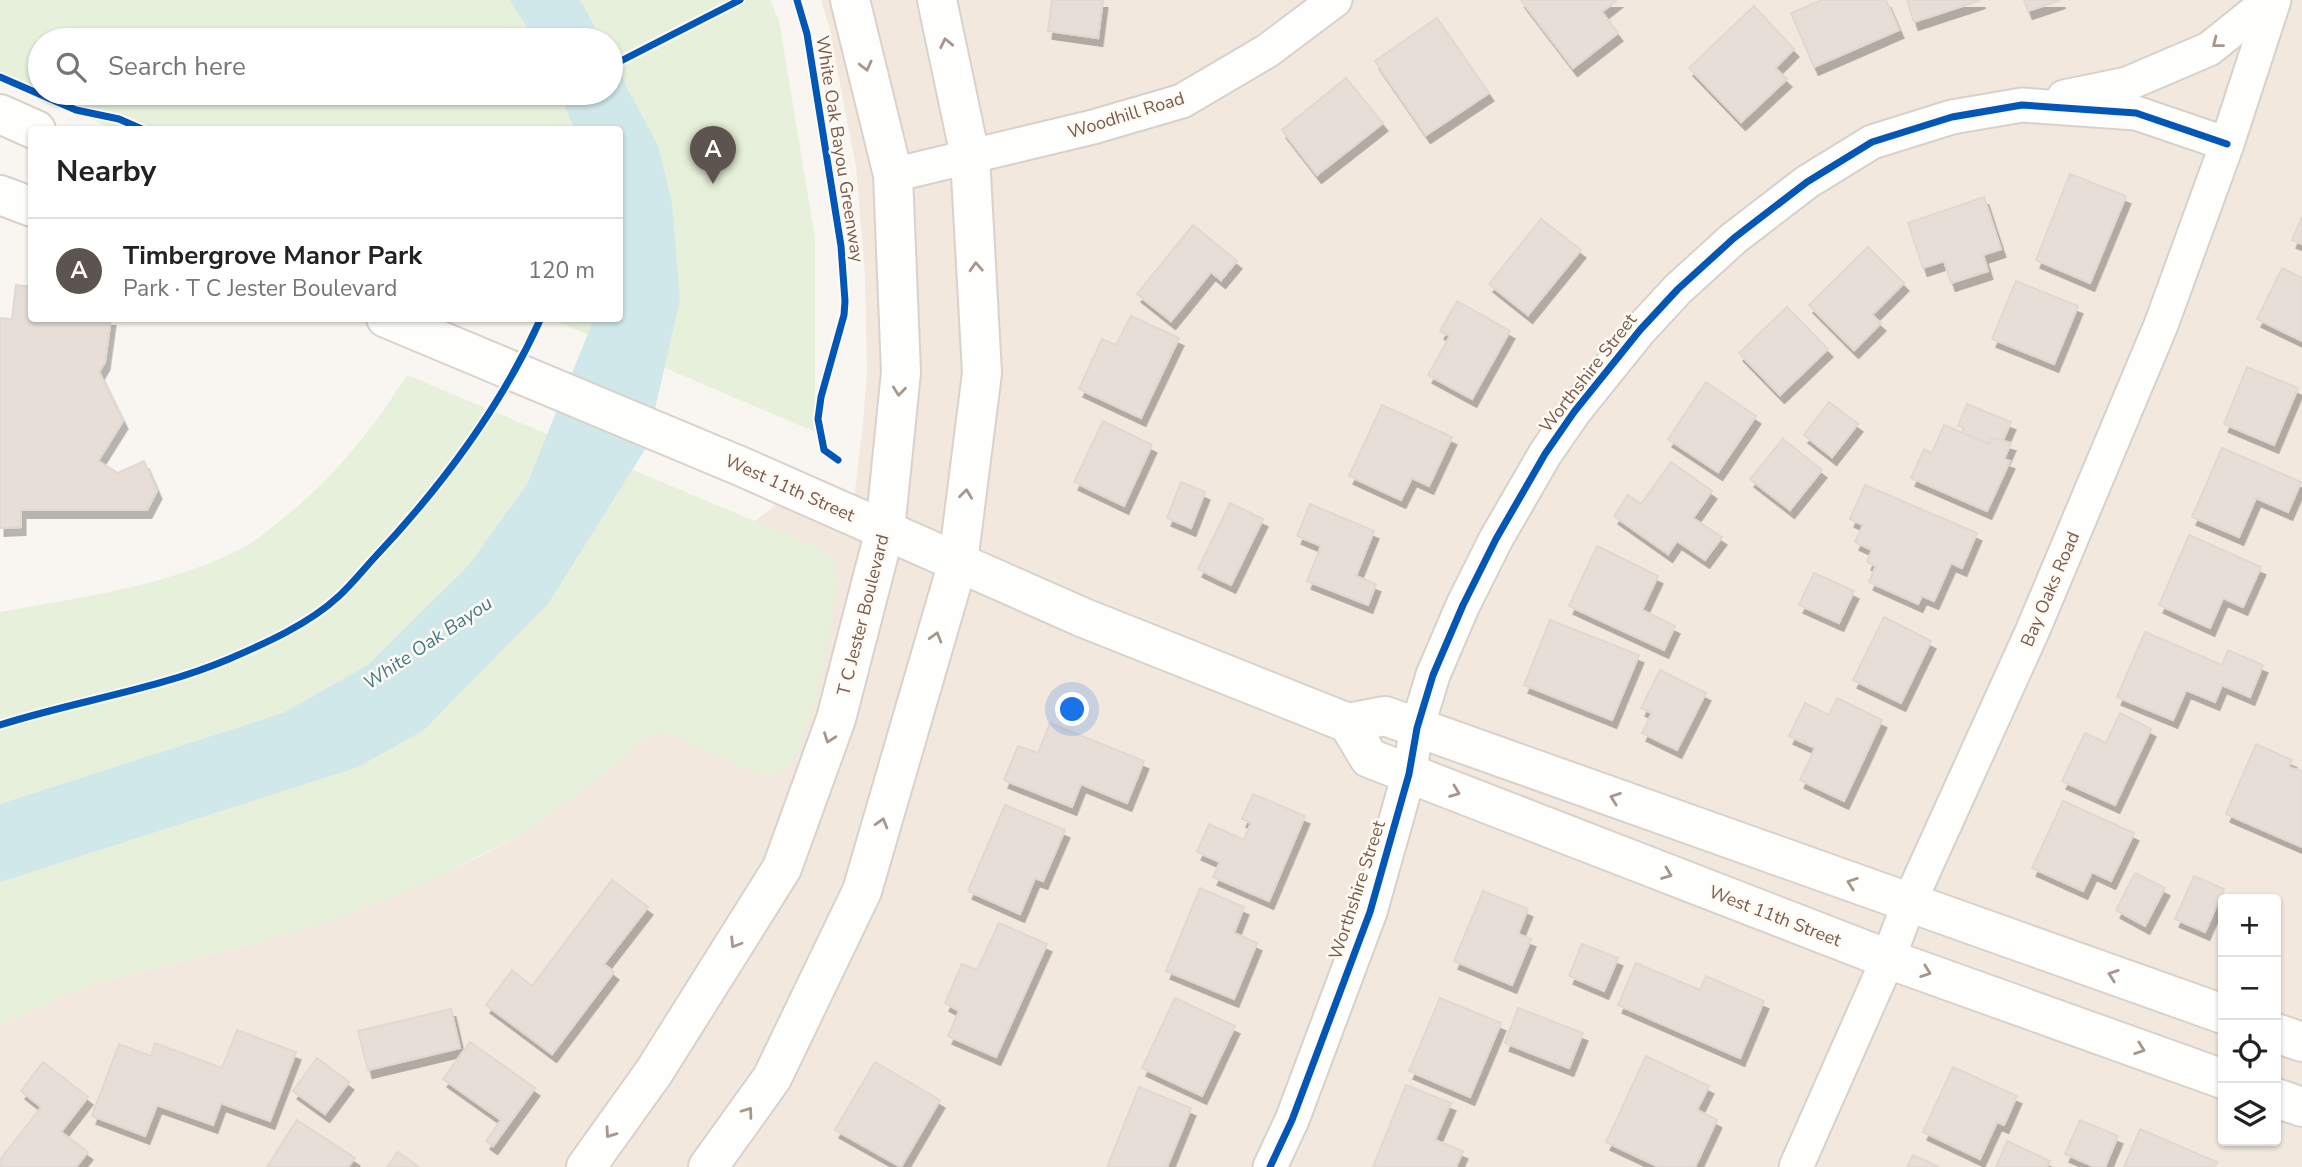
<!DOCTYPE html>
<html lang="en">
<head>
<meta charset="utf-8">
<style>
	body { margin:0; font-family:"Nunito Sans",sans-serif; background:#f6f6f6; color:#222 }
	.controls { position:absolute; right:21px; bottom:21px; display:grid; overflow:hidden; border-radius:7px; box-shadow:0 2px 5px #0004 }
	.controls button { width:63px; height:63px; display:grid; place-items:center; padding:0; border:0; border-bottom:2px solid #e0e0e0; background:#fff; color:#222; font:35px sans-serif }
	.you { position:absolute; left:1073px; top:710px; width:24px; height:24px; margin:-18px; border:5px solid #fff; border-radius:50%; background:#1a73e8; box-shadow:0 0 0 10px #1a73e833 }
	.badge { display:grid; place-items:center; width:46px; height:46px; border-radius:50%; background:#5d544f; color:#fff; font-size:23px; font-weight:700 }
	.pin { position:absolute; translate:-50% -58px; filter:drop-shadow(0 2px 4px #0008) }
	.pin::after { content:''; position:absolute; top:37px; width:24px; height:21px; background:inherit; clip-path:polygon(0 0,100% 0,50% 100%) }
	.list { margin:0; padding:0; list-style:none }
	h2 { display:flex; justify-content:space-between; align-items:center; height:91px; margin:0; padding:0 28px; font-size:30px }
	h2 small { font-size:23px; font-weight:400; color:#767676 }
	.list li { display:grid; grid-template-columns:46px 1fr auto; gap:21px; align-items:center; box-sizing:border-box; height:105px; padding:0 28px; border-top:2px solid #e0e0e0 }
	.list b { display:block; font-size:26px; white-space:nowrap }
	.list p { margin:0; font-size:23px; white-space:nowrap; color:#767676 }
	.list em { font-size:23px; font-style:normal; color:#767676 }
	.icon { flex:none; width:38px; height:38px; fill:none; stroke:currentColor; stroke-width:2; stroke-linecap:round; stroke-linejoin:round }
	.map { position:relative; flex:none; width:2302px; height:1167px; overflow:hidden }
	.search { position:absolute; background:#fff; box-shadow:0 2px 5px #0004; left:28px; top:28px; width:595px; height:77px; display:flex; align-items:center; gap:18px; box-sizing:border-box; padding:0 24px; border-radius:38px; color:#767676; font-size:26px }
	.panel { position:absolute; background:#fff; box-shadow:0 2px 5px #0004; left:28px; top:126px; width:595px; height:196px; border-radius:7px }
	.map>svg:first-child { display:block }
	.residential { fill:#f2e8de; fill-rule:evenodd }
	.green { fill:#e7f0db; fill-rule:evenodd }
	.water { fill:#d0e8ea }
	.building { fill:#e6ded7; stroke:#e2d8d2; stroke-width:2; filter:url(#shadow) }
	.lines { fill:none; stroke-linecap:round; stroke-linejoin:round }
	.street-casing { stroke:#d7d1cb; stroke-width:37 }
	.secondary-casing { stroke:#d9d2cb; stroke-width:42 }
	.street { stroke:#fefefd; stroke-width:33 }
	.secondary { stroke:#fefefd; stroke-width:38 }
	.cycleway-casing { stroke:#fffaf3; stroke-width:11 }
	.cycleway { stroke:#0057b8; stroke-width:7 }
	.oneway { stroke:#a8958b }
	.labels { text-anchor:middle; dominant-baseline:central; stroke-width:5; stroke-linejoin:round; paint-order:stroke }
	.street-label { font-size:18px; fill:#7a5c4d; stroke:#fffaf3 }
	.water-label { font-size:19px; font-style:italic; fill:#437c86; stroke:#fffaf3 }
</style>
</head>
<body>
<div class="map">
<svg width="2302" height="1167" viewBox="0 0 2302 1167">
	<defs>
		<filter id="shadow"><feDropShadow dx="4.5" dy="8" stdDeviation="0" flood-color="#0004"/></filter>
	</defs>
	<rect width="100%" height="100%" fill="#f9f5f0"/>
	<path class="residential" d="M821,0H2302V1167H0V1026L69,993L101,982L259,943L369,907L477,858L529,830L756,520L795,491L852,515L863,424L867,371L865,274L856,167L829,26ZM2223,899H2276V1141H2223Z"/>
	<g class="green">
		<path d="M0,0H770L779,20L815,238V432L551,319L620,318V130L113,129L0,77ZM40,40H611V93H40Z"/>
		<path d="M407,375L826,551L833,560L838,578L822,670L810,716L792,763L776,775L758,774L670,734L657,731L571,800L529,830L423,884L369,907L314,926L259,943L101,982L69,993L0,1026V612C78,598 161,587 233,553C250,545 267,532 281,520C333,479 372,430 407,375Z"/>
	</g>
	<g class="water">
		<polygon points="510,0 580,0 602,40 535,40"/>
		<polygon points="611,57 659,148 672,203 680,300 646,448 548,604 424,730 358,767 0,882 0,804 283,713 368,665 469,565 527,484 594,319 620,318 620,130 574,129 560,93 611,93"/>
	</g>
	<g class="building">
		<polygon points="1052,0 1103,0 1098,38 1048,31"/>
		<polygon points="1521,0 1617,0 1602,12 1618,33 1573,68"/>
		<polygon points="1822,0 1886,0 1899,30 1814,67 1791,13"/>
		<polygon points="1907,0 1981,0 1914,22"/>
		<polygon points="2024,0 2061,0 2028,11"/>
		<polygon points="1754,6 1794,49 1775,68 1787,79 1741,122 1689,68"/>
		<polygon points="1437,18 1489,93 1426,135 1375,61"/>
		<polygon points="1346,78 1383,123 1317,175 1282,130"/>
		<polygon points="2070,174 2126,196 2090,283 2036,260"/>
		<polygon points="1984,197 2001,249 1983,255 1988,271 1951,283 1944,261 1923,268 1908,223"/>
		<polygon points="2302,217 2302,244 2292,240"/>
		<polygon points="1541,219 1581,250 1528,315 1489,284"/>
		<polygon points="1193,225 1237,261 1221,280 1211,272 1171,321 1137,294"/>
		<polygon points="1868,247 1904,283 1872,315 1881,323 1854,350 1809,305"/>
		<polygon points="2282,268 2302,278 2302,341 2257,319"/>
		<polygon points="2016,281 2078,306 2054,364 1992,339"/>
		<polygon points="16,285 32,287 32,318 111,318 105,362 99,372 123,421 98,461 118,473 144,461 157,491 147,510 21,510 21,527 0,528 0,318 12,319"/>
		<polygon points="1457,301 1510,331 1472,399 1428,375 1450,336 1440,331"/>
		<polygon points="1787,307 1828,349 1780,395 1739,353"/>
		<polygon points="1131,316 1179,338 1141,418 1079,389 1102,339 1116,345"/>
		<polygon points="2247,367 2298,388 2274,445 2224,424"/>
		<polygon points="1706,382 1756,416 1718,472 1668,439"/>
		<polygon points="1829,402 1858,424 1832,457 1804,435"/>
		<polygon points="1967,404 2011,422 2002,443 1991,438 1989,444 1962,433 1964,428 1958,426"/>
		<polygon points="1382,405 1452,437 1429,486 1412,478 1401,500 1349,476"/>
		<polygon points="1103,421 1152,445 1124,506 1074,482"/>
		<polygon points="1944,425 1989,444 1991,438 2011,443 2004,459 2010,461 1987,511 1911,478 1924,449 1932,453"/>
		<polygon points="1783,439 1822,470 1790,510 1750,479"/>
		<polygon points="2222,448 2301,482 2288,512 2256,498 2239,537 2192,517"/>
		<polygon points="1671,462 1712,491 1693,518 1722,537 1705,560 1677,541 1668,554 1614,516 1628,495 1641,504"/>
		<polygon points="1181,482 1205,492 1191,528 1167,518"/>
		<polygon points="1865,485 1977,533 1962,568 1951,563 1934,601 1922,596 1918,604 1869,582 1876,566 1867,562 1872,550 1855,542 1863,525 1850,519"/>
		<polygon points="1230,503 1263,519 1231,585 1198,569"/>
		<polygon points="1310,504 1374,531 1356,576 1376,584 1368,605 1307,581 1321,546 1297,536"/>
		<polygon points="2189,535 2261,567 2243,607 2223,598 2210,628 2159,605"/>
		<polygon points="1597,546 1658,576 1642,610 1675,626 1664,650 1569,606"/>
		<polygon points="1814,573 1854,591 1839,623 1799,605"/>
		<polygon points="1884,617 1931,641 1901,703 1853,680"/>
		<polygon points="1550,620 1639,655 1612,720 1524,685"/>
		<polygon points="2145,632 2222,665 2228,650 2263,665 2250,697 2222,685 2215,702 2186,690 2173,720 2117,697"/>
		<polygon points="1660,670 1706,693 1677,750 1642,733 1652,713 1641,708"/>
		<polygon points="1837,698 1882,720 1844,801 1800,780 1815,748 1789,736 1805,703 1829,715"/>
		<polygon points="2120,713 2151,729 2115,805 2062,781 2085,733 2106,743"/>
		<polygon points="1050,723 1144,761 1127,803 1081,784 1072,807 1004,780 1018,746 1038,753"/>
		<polygon points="2256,744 2292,760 2288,767 2302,771 2302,847 2226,814"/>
		<polygon points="1253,794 1305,816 1269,901 1213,877 1220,862 1197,852 1209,824 1244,840 1251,823 1242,819"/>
		<polygon points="2063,801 2134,833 2111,881 2092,872 2083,891 2032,868"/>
		<polygon points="1005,805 1065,830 1043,881 1035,878 1020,914 968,891"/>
		<polygon points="2135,873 2165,888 2145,926 2116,910"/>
		<polygon points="2194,876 2224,889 2205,932 2175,919"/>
		<polygon points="612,880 648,907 604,964 614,972 552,1054 486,1005 512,970 532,986"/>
		<polygon points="1200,888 1244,907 1234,933 1257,943 1234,999 1166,971"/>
		<polygon points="1483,891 1528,909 1518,934 1531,939 1512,985 1454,961"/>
		<polygon points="999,923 1047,944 996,1057 948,1036 959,1011 945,1003 962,964 977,970"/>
		<polygon points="1582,944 1618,958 1604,991 1569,976"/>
		<polygon points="1636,963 1700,990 1706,976 1764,1001 1740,1058 1618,1005"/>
		<polygon points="1175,998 1235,1026 1202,1096 1142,1068"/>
		<polygon points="1440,998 1501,1023 1470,1097 1409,1071"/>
		<polygon points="1518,1008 1583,1033 1569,1068 1505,1043"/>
		<polygon points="451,1009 460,1048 368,1070 358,1031"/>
		<polygon points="237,1030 296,1052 270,1121 221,1103 213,1125 157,1105 145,1136 92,1116 119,1044 151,1056 155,1043 222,1068"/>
		<polygon points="470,1042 535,1088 493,1146 486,1141 501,1120 443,1079"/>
		<polygon points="1646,1056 1709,1086 1697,1110 1717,1120 1695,1167 1659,1167 1606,1142"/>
		<polygon points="317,1058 349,1082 325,1114 293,1091"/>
		<polygon points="43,1062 88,1097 61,1132 88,1152 76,1167 0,1167 0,1160 41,1107 21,1091"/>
		<polygon points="875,1062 940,1100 901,1167 835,1130"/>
		<polygon points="1953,1067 2017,1096 2004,1125 1997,1122 1980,1159 1923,1132"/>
		<polygon points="1406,1085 1451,1103 1435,1140 1463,1151 1456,1167 1373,1167"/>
		<polygon points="1139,1087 1191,1108 1167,1167 1107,1167"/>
		<polygon points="297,1120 355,1158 348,1167 267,1167"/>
		<polygon points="2080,1120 2118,1136 2105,1167 2095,1167 2065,1154"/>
		<polygon points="2140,1129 2217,1162 2215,1167 2124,1167"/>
		<polygon points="2007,1141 2050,1161 2047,1167 1996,1167"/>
		<polygon points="398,1152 419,1167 387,1167"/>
		<polygon points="1913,1155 1939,1167 1907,1167"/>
	</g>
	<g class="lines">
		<g class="street-casing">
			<g id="street">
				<polyline points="2064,97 2127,84 2209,49 2270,0"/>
				<polyline points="893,175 1093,127 1182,101 1267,51 1335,0"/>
				<polyline points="1270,1167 1292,1120 1370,912 1409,774 1417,728 1433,675 1463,605 1496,539 1545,454 1574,412 1640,330 1678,289 1734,238 1807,182 1872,142 1952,117 2022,105 2136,113 2227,144"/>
				<polyline points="1796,1167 1888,959 1909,903 2032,632 2161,325 2227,144 2274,0"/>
			</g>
		</g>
		<g class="secondary-casing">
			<g id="secondary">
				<polyline points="0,114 36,130"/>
				<polyline points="0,195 32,207"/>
				<polyline points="386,318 740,466 1084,618 1348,723 1385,716 2223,1014"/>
				<polyline points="1348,723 1369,758 1888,959 2223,1079"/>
				<polyline points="2276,1033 2302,1042"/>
				<polyline points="2276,1098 2302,1107"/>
				<polyline points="586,1167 654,1072 782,868 836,719 885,530 901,372 893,175 850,0"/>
				<polyline points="708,1167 772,1078 862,891 958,562 982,373 970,156 937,0"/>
			</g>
		</g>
		<use href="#street" class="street"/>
		<use href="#secondary" class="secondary"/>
		<g class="cycleway-casing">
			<g id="cycleway">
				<polyline points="797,0 807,34 841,246 845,301 844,315 821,397 818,419 824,450 838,460"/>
				<polyline points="611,66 740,0"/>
				<polyline points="0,77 76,110 119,119 144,130"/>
				<path d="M0,725C75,701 156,690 229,659C266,643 309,624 339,596C352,584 363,570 375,557C441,487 501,407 541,318"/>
				<polyline points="1270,1167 1292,1120 1370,912 1409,774 1417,728 1433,675 1463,605 1496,539 1545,454 1574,412 1640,330 1678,289 1734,238 1807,182 1872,142 1952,117 2022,105 2136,113 2227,144"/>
			</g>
		</g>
		<use href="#cycleway" class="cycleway"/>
	</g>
	<defs><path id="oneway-chevron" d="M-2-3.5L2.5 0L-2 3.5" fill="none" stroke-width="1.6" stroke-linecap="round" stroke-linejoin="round" transform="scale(1.75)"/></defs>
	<g class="oneway">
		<use href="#oneway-chevron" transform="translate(946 43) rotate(-102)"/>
		<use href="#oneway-chevron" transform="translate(2217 43) rotate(142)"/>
		<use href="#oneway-chevron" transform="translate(866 66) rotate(76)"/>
		<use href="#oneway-chevron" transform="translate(976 267) rotate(-93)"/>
		<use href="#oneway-chevron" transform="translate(899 391) rotate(96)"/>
		<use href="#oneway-chevron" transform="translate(966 494) rotate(-83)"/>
		<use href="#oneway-chevron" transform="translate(936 637) rotate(-74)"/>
		<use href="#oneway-chevron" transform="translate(829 738) rotate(110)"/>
		<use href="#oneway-chevron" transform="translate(1455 792) rotate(21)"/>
		<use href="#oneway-chevron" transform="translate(1615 798) rotate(-160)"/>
		<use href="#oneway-chevron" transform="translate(882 823) rotate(-74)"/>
		<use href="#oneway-chevron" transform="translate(1667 874) rotate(21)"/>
		<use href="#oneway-chevron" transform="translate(1852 883) rotate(-160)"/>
		<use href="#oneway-chevron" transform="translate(735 943) rotate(122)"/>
		<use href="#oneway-chevron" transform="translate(1926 972) rotate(20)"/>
		<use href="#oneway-chevron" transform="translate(2113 975) rotate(-161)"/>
		<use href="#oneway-chevron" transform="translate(2140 1049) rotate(20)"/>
		<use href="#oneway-chevron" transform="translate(748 1112) rotate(-54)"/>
		<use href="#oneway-chevron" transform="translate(610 1133) rotate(125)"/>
	</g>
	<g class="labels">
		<g class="street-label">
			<text transform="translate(1126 115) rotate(-17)">Woodhill Road</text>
			<text transform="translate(840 149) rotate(81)">White Oak Bayou Greenway</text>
			<text transform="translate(1588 373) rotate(-52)">Worthshire Street</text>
			<text transform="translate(790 488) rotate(24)">West 11th Street</text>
			<text transform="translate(2050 589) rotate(-67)">Bay Oaks Road</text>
			<text transform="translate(863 615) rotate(-76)">T C Jester Boulevard</text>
			<text transform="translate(1357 890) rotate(-72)">Worthshire Street</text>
			<text transform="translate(1775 916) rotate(21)">West 11th Street</text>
		</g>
		<g class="water-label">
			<text transform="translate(428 643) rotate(-34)">White Oak Bayou</text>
		</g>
	</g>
</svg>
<div class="controls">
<button>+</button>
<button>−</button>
<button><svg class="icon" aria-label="locate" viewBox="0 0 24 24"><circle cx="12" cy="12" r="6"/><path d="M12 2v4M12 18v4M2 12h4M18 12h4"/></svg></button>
<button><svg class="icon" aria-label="layers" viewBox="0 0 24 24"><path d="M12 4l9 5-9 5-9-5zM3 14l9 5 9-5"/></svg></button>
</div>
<div class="you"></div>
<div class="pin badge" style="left:713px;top:184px">A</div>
<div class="search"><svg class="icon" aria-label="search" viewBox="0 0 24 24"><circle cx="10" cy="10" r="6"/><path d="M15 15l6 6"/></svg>Search here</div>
<section class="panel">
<h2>Nearby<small></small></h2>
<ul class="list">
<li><span class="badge">A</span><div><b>Timbergrove Manor Park</b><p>Park · T C Jester Boulevard</p></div><em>120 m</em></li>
</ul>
</section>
</div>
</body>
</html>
